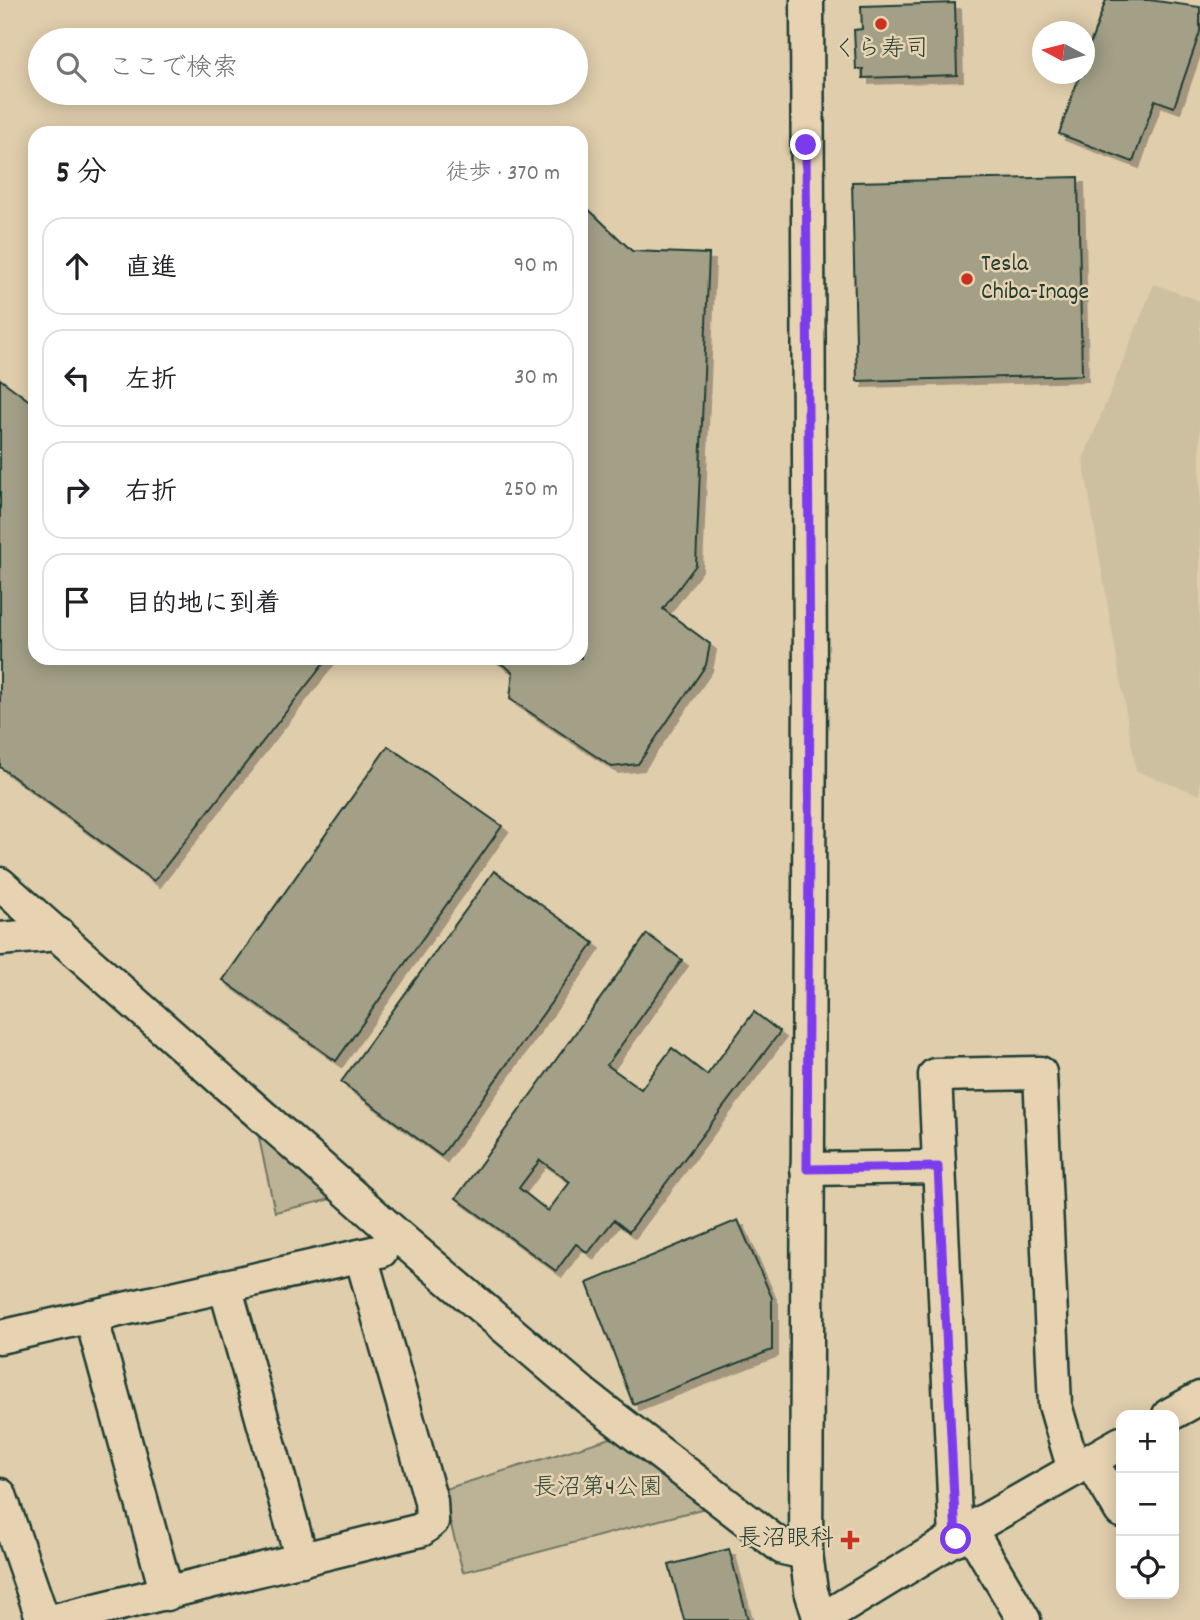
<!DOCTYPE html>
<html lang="ja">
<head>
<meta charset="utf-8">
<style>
	body { margin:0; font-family:Dekko,"Klee One",sans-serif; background:#f6f6f6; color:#202124 }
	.controls { position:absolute; right:21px; bottom:21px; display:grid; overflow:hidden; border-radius:14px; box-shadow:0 4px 18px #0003 }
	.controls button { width:63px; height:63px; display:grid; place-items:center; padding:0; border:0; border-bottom:2px solid #e0e0e0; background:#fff; color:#202124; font:35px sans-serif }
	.compass { position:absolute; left:1032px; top:21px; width:63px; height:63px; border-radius:50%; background:#fff; box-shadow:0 4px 18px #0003; rotate:277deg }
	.stop { position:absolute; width:21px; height:21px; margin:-16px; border:5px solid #7c3aed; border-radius:50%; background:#fff }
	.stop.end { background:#7c3aed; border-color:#fff; box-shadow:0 2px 7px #0008 }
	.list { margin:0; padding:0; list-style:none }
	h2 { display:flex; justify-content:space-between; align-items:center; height:91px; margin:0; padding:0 28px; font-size:30px }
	h2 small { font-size:23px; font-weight:400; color:#757577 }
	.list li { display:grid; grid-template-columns:46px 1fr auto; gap:21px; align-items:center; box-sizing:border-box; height:98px; margin:0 14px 14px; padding:0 14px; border:2px solid #e0e0e0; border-radius:21px }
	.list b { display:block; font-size:26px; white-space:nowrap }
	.list em { font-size:23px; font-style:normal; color:#757577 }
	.icon { flex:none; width:38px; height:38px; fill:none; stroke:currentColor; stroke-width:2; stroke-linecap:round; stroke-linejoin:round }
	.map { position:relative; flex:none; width:1200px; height:1620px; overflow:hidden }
	.search { position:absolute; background:#fff; box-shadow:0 4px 18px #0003; left:28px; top:28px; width:560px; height:77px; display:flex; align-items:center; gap:18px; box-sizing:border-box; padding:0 24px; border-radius:38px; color:#757577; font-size:26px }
	.panel { position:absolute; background:#fff; box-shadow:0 4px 18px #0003; left:28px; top:126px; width:560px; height:539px; border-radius:21px }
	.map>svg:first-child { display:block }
	.built { fill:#cdc0a1 }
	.green { fill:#bcb296; stroke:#6e7865; stroke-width:2 }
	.building { fill:#a3a087; stroke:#1f3d34; stroke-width:2; fill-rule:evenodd; filter:url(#shadow) }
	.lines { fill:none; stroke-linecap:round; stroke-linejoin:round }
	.minor-casing { stroke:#1f3d34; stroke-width:37 }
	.minor { stroke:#e7d3b1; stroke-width:32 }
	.route { stroke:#7c3aed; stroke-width:9 }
	.poi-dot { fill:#c8321e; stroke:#e7d3b1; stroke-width:2.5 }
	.labels { text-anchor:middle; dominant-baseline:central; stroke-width:5; stroke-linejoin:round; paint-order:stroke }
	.poi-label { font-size:24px; fill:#1f3d34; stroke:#e7d3b1 }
	.park-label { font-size:24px; fill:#2f493e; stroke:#e7d3b1 }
</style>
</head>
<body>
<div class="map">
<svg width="1200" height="1620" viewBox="0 0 1200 1620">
	<defs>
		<filter id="shadow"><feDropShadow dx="6" dy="6" stdDeviation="0" flood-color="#0004"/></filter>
	</defs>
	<rect width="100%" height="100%" fill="#dfcdac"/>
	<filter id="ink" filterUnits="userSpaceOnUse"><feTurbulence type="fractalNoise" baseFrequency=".0143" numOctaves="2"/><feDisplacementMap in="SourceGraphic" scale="14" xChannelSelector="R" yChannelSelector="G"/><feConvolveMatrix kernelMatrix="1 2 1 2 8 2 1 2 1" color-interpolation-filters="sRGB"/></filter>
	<g filter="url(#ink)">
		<polygon class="built" points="1154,284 1200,301 1200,795 1136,771 1083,460"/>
		<g class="green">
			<polygon points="254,1115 340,1197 275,1212"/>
			<polygon points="617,1436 709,1507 463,1572 442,1490"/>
		</g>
		<g class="building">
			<polygon points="1106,0 1149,0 1200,7 1200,32 1174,107 1155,100 1133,162 1059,134 1080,74 1084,74 1084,61"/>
			<polygon points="955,3 957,75 863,78 863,69 856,69 854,30 862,29 861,6"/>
			<polygon points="1078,177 1082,375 857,381 852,182"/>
			<polygon points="581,202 632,251 709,254 696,565 663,609 710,644 706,665 638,764 612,767 510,699 513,672 493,658 581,658"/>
			<polygon points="0,379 35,405 35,658 328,658 154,881 0,767"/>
			<polygon points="388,746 502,826 336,1061 223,980"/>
			<polygon points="494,871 594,943 441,1156 341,1082"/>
			<path d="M647,934L682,960L607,1065L641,1089L672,1048L707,1075L754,1012L780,1032L629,1232L614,1220L588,1253L576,1244L556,1271L456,1198ZM540,1160L570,1182L548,1211L519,1188Z"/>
			<polygon points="738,1220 772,1298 772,1350 633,1404 587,1283"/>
			<polygon points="729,1549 748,1620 684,1620 669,1565"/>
		</g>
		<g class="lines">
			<g class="minor-casing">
				<g id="minor">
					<polyline points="807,0 810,682 806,1553 811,1591 820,1620"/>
					<polyline points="0,884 406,1243 587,1397 783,1548 806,1553"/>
					<polyline points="0,939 58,934"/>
					<polyline points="807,1169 938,1167"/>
					<polyline points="225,1286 302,1560"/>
					<polyline points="91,1316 167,1594"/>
					<polyline points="0,1337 381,1251"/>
					<polyline points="1169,1415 1200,1398"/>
					<polyline points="1091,1461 1121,1511"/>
					<polyline points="0,1495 43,1620"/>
					<polyline points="970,1529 1024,1620"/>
					<polyline points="956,1539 935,1075 1040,1073 1055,1405 1074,1470"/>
					<polyline points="55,1620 421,1530 432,1521 431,1501 361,1256"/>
					<polyline points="821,1620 970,1529 1121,1443"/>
				</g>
			</g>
			<use href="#minor" class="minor"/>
		</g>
	</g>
	<g class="lines" filter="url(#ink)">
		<polyline class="route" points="806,145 810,682 807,1169 938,1167 956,1539"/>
	</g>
	<g class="poi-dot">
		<circle cx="881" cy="24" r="7"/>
		<circle cx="967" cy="279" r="7"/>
		<path d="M846.5 1529.5h7v7h7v7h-7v7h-7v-7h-7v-7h7z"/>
	</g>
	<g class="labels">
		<g class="poi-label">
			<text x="881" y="50">くら寿司</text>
			<text x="981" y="265" text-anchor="start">Tesla<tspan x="981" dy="28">Chiba-Inage</tspan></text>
			<text x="834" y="1540" text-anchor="end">長沼眼科</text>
		</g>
		<g class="park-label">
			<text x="598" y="1489">長沼第4公園</text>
		</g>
	</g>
</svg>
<div class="controls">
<button>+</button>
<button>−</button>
<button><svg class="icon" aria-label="locate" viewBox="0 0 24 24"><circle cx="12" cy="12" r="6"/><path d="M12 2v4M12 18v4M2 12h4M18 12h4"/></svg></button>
</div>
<svg class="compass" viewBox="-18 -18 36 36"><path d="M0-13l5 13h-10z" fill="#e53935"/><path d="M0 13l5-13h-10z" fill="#757577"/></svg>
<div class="stop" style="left:956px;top:1539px"></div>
<div class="stop end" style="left:806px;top:145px"></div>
<div class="search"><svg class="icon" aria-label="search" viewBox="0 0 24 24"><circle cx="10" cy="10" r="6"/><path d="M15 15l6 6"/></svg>ここで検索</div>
<section class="panel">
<h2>5 分<small>徒歩 · 370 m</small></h2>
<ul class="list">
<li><svg class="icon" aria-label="ahead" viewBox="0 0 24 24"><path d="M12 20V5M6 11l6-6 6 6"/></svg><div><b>直進</b></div><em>90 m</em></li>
<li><svg class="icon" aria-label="left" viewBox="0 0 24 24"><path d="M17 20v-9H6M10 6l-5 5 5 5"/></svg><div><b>左折</b></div><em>30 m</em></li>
<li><svg class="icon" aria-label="right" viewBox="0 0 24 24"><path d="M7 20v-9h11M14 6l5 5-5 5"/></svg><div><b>右折</b></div><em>250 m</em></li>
<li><svg class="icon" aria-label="arrive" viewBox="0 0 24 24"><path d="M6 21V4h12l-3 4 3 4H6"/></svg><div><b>目的地に到着</b></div></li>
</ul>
</section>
</div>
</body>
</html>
